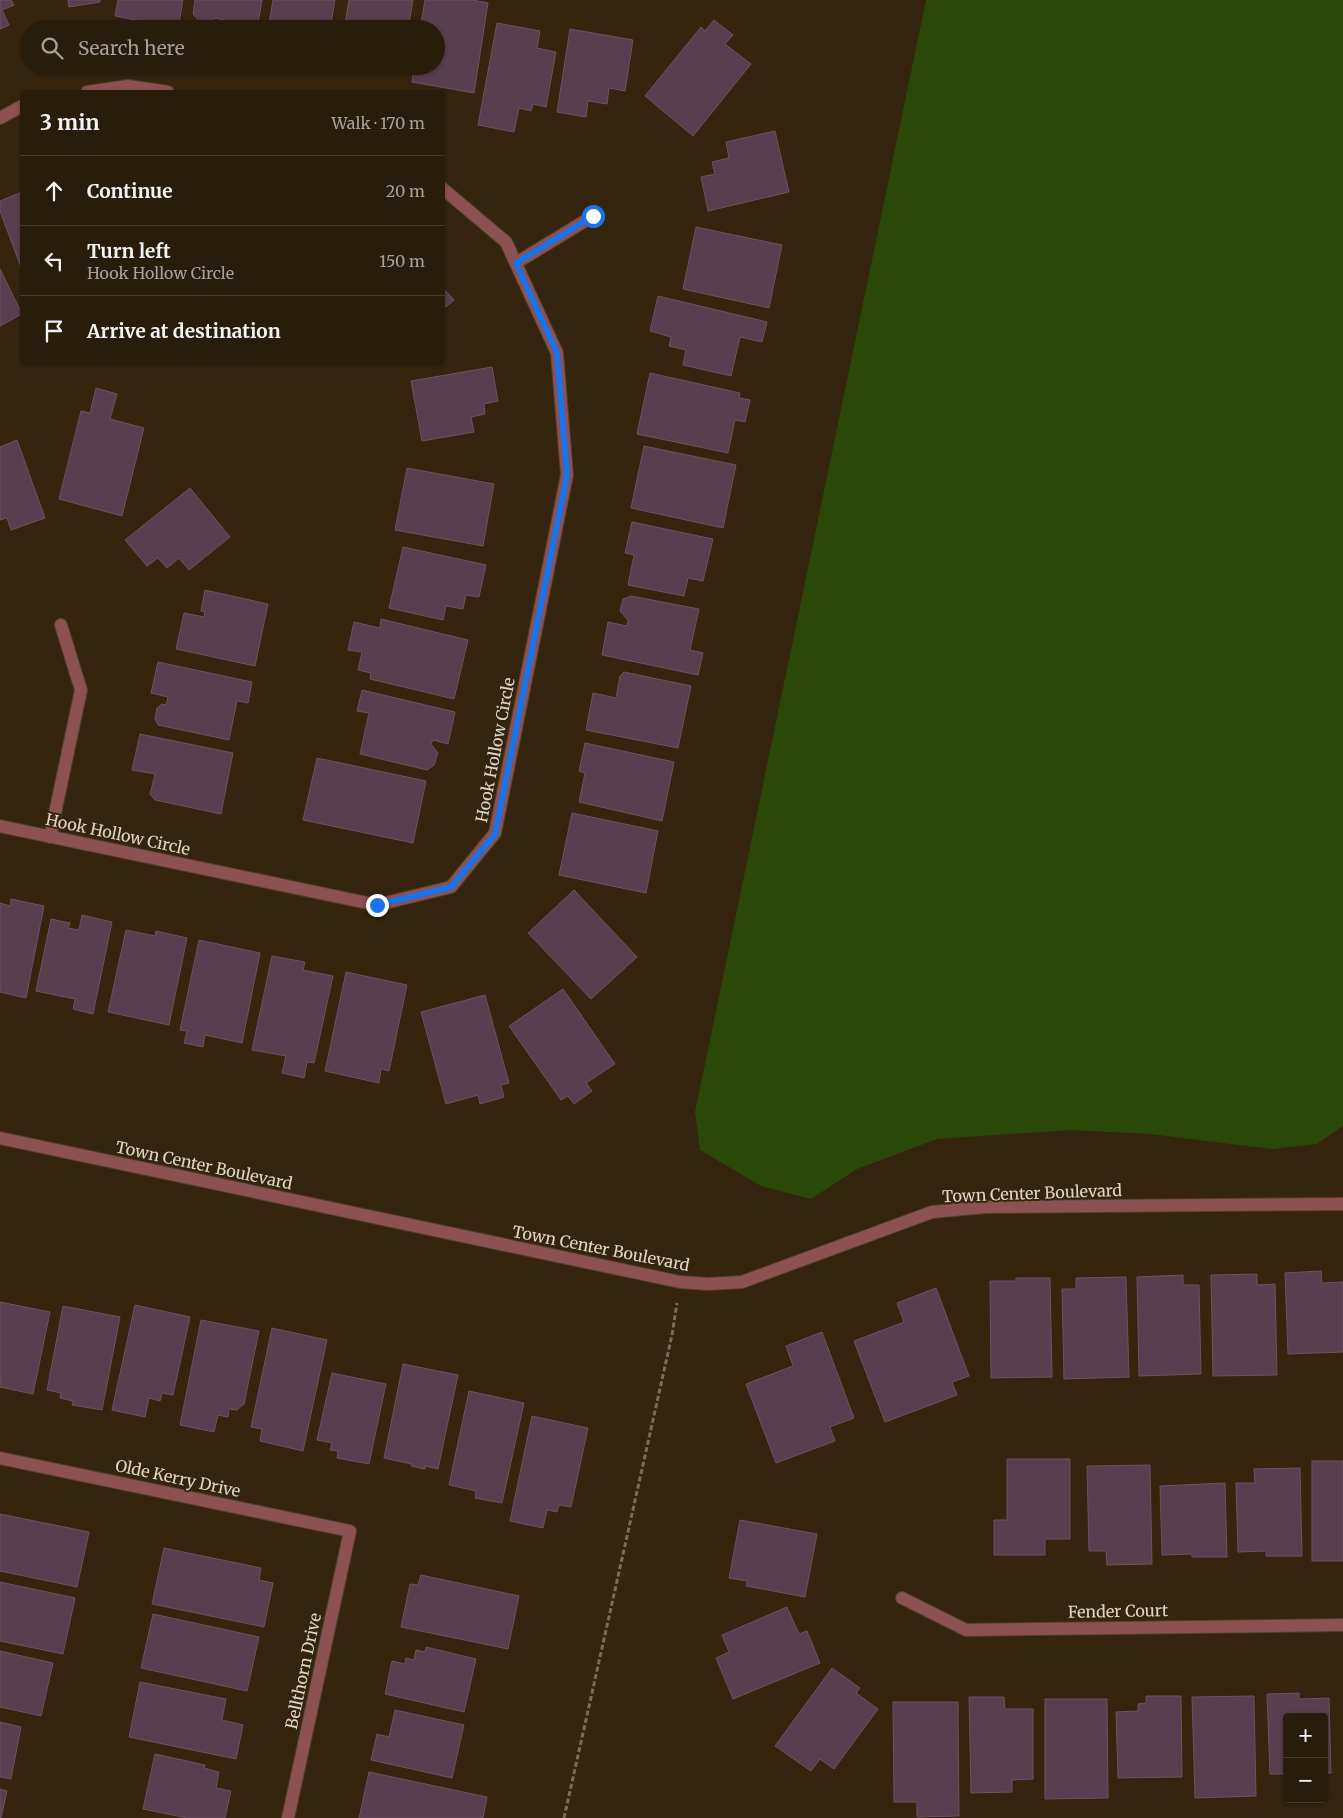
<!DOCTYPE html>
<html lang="en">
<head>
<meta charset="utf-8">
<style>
	body { margin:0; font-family:Merriweather,serif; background:#342918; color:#f1f3f6 }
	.controls { position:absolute; right:15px; bottom:15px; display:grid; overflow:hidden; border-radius:5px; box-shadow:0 1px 4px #0004 }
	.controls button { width:45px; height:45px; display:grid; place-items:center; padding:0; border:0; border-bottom:1px solid #443a2b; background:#281c0a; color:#f1f3f6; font:25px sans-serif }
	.stop { position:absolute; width:15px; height:15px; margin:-11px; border:4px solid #1a73e8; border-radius:50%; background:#fff }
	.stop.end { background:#1a73e8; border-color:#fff; box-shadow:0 1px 5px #0008 }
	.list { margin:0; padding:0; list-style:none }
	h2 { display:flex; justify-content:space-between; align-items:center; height:65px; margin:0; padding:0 20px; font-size:21px }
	h2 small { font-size:16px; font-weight:400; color:#a5a19c }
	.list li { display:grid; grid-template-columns:32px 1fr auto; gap:15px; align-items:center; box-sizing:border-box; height:70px; padding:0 20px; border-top:1px solid #443a2b }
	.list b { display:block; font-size:19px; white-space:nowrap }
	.list p { margin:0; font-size:16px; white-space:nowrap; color:#a5a19c }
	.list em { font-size:16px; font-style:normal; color:#a5a19c }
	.icon { flex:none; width:28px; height:28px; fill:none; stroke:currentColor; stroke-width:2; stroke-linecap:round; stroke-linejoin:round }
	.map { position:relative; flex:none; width:1343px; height:1818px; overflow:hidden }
	.search { position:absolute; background:#281c0a; box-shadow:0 1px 4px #0004; left:20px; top:20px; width:425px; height:55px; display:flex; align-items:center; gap:12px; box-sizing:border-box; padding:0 18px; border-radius:28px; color:#a5a19c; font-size:19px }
	.panel { position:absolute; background:#281c0a; box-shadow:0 1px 4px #0004; left:20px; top:90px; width:425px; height:275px; border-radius:5px }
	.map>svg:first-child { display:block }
	.green { fill:#2a4808 }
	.building { fill:#583e4e; stroke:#6e5262 }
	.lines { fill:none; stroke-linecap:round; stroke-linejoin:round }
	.minor-casing { stroke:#50412c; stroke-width:14 }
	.path { stroke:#796b58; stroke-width:3; stroke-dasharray:5 2.5; stroke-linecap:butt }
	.minor { stroke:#8d5053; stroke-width:12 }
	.route { stroke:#1a73e8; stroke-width:6 }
	.labels { text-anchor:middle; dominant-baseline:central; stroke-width:4; stroke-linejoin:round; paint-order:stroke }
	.street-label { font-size:16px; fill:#e0d5c8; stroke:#35250e }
</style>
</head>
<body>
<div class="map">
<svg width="1343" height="1818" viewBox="0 0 1343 1818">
	<rect width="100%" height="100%" fill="#35250e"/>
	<polygon class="green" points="926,0 1343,0 1343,1126 1317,1144 1272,1149 1150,1134 1071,1130 937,1139 857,1169 811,1199 761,1186 700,1150 695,1112"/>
	<g class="building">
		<polygon points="0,0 11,0 14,5 2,10 9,25 0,29"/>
		<polygon points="68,0 100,0 100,2 69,7"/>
		<polygon points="118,0 183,0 178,28 115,16"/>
		<polygon points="195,0 262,0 257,29 223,29 224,20 214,18 213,25 200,22 193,14"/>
		<polygon points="273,0 335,0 330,29 268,29"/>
		<polygon points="349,0 413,0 408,29 344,29"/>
		<polygon points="425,0 472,0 488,3 474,93 412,82 414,66 436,66 436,29 420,29"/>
		<polygon points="714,20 733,35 725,44 751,64 693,136 645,96 701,27 705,31"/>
		<polygon points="497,23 540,31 537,48 556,52 546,107 533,104 531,111 519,108 514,132 478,125"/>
		<polygon points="570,29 633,40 625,91 609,88 607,104 588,101 586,117 557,112"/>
		<polygon points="775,131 789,192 708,211 701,177 715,174 712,162 729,158 726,142"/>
		<polygon points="22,192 22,270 0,211 0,201"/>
		<polygon points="696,227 782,245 769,308 683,289"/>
		<polygon points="0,269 22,314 0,326"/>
		<polygon points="442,287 454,300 442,310"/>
		<polygon points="658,296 767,322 762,342 740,337 731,376 683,365 686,350 669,346 671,337 650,331"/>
		<polygon points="492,367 498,401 484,404 485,414 471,417 474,432 422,441 411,381"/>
		<polygon points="650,373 740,393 739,398 750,400 745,422 735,420 728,453 637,434"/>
		<polygon points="96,388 117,394 110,419 144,428 122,516 59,499 81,411 90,413"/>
		<polygon points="17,440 45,518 11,530 7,518 0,520 0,447"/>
		<polygon points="644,446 736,465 723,528 631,508"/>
		<polygon points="407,468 494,484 483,546 395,530"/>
		<polygon points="190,488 230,537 189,570 179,558 167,568 158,558 147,566 125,540"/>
		<polygon points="632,522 713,539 703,581 688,578 684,596 628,585 634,555 625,553"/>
		<polygon points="403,547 486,565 479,597 466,595 463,609 446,606 443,620 389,608"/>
		<polygon points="205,590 268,604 255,666 176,649 184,613 204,617 205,612 201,611"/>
		<polygon points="631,596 699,609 690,650 703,653 698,675 602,655 608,622 627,626 628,620 620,611 623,599"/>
		<polygon points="381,619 468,640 454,699 370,679 371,673 358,670 362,652 348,650 354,622 380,628"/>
		<polygon points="158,662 252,682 248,703 237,701 229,740 158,725 155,719 157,708 162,704 166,705 168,697 151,693"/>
		<polygon points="624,672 691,686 678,748 586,730 593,693 616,698 620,676"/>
		<polygon points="362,690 455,712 448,744 433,740 431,744 438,753 434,765 427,770 360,754 369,713 357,711"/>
		<polygon points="140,734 233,753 221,814 155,800 150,794 155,774 132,770"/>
		<polygon points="585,743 674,762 662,821 579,802 585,773 579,771"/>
		<polygon points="317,758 426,781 413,843 303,820"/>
		<polygon points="572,813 658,831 646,893 559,875"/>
		<polygon points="574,890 637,957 591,999 528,933"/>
		<polygon points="11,899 44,906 26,998 0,992 0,903 10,906"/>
		<polygon points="82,915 112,922 93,1014 73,1009 75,999 36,991 51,919 70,923 68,928 79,930"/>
		<polygon points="126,930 155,936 156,931 187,938 169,1025 108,1012"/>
		<polygon points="199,940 260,953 242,1043 205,1035 203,1047 184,1043 187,1031 180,1030"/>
		<polygon points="272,956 305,962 303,970 333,976 314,1063 307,1062 304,1078 282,1073 286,1056 252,1050"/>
		<polygon points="346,972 407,985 389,1071 381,1069 379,1083 325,1071"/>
		<polygon points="563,989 615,1064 586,1083 592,1091 574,1104 568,1096 561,1100 509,1026"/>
		<polygon points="485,995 509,1083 501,1085 504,1097 480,1104 478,1095 446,1104 421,1012"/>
		<polygon points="1321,1271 1322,1283 1343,1282 1343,1352 1288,1354 1285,1273"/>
		<polygon points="1257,1274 1257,1285 1275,1284 1277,1375 1213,1376 1211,1275"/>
		<polygon points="1183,1275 1183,1285 1199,1285 1201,1374 1139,1376 1137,1277"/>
		<polygon points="1126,1277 1129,1377 1064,1379 1062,1289 1076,1289 1076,1278"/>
		<polygon points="1016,1278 1050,1278 1052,1377 991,1378 990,1281 1016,1281"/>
		<polygon points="936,1288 969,1376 952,1382 957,1395 885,1422 854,1341 904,1322 897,1303"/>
		<polygon points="0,1302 50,1312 33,1394 0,1387 1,1380 0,1379"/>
		<polygon points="135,1305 190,1317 173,1395 162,1393 160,1401 149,1398 145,1417 112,1410"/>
		<polygon points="63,1306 120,1317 102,1410 72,1405 73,1401 60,1398 61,1393 47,1390"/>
		<polygon points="201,1320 259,1331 244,1404 237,1410 229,1409 228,1417 218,1415 214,1432 180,1425"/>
		<polygon points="272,1328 327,1340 303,1451 260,1441 262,1429 251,1427"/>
		<polygon points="822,1332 854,1418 830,1427 835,1441 776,1463 746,1384 793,1366 786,1346"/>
		<polygon points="403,1364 458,1375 438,1469 425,1466 425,1469 411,1466 411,1464 384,1458"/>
		<polygon points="332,1373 386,1384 369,1464 337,1458 338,1451 330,1450 332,1443 317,1440"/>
		<polygon points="469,1391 524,1403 502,1503 475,1498 476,1491 449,1485"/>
		<polygon points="532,1416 588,1428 571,1507 559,1505 557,1512 547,1510 543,1528 510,1521"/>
		<polygon points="1007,1459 1070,1459 1070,1539 1045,1539 1045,1555 994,1555 994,1520 1007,1520"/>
		<rect x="1312" y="1461" width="31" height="100"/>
		<polygon points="1150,1465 1152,1564 1107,1565 1106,1551 1089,1551 1087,1466"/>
		<polygon points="1300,1468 1302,1556 1266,1556 1266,1551 1238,1552 1236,1483 1255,1483 1254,1469"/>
		<polygon points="1225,1483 1227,1557 1192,1557 1192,1554 1162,1555 1160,1486"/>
		<polygon points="0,1514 89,1532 77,1587 0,1571"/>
		<polygon points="740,1520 817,1534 805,1597 746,1586 747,1581 729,1578"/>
		<polygon points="164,1548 261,1568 259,1580 273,1583 264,1627 152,1604"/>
		<polygon points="421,1575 519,1596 508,1649 401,1627 410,1584 418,1585"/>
		<polygon points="0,1582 75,1598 63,1654 0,1641"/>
		<polygon points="787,1607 799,1634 807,1631 820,1663 733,1699 716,1658 729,1652 722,1635"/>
		<polygon points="153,1614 259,1637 247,1691 141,1668"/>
		<polygon points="426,1647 476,1659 464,1712 385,1694 392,1661 405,1664 406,1658 414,1660 416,1650 425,1652"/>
		<polygon points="0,1651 53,1663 41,1716 0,1707"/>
		<polygon points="832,1668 860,1688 856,1693 878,1709 834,1769 820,1759 811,1771 775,1746"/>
		<polygon points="140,1682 226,1699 222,1720 243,1725 236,1759 129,1737"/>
		<polygon points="1299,1693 1299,1699 1329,1698 1331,1773 1324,1773 1324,1717 1287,1717 1287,1774 1270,1774 1267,1694"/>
		<polygon points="1146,1696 1181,1696 1182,1777 1118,1778 1116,1712 1138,1711 1138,1704 1146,1703"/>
		<polygon points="1254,1696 1256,1796 1195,1798 1192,1697"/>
		<polygon points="969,1697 1004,1697 1005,1709 1033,1709 1033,1779 1012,1780 1012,1792 971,1793"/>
		<polygon points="1045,1699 1107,1699 1108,1798 1045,1799"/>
		<polygon points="893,1702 958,1702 959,1816 917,1817 917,1802 894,1802"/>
		<polygon points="395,1710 464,1725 452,1778 371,1760 377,1734 389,1737"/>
		<polygon points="0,1722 21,1727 11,1779 0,1777"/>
		<polygon points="155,1754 205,1765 204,1768 219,1772 216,1788 231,1791 225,1818 187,1818 143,1809"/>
		<polygon points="369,1772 487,1797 483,1818 359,1818"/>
		<polygon points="0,1789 7,1791 1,1818 0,1818"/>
	</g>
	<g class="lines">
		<g class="minor-casing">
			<g id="minor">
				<polyline points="87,92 128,86 168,92"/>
				<polyline points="0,118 22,106"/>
				<polyline points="516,263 593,216"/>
				<polyline points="0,826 377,905 451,887 495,833 567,475 557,353 506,242 442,188"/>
				<polyline points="50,837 81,690 61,625"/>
				<polyline points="0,1138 680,1282 708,1284 742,1282 932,1212 986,1207 1343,1204"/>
				<polyline points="0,1458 350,1531 288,1818"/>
				<polyline points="902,1598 966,1630 1343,1625"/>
			</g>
		</g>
		<polyline class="path" points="564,1818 672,1335 677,1303"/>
		<use href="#minor" class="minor"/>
	</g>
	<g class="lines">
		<polyline class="route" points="377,905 451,887 495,834 567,475 557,353 516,263 593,216"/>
	</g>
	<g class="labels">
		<g class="street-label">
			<text transform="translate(495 750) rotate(-79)">Hook Hollow Circle</text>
			<text transform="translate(118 834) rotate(12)">Hook Hollow Circle</text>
			<text transform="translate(204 1165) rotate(12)">Town Center Boulevard</text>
			<text transform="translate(1032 1193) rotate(-2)">Town Center Boulevard</text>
			<text transform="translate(601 1248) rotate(11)">Town Center Boulevard</text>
			<text transform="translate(178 1478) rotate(12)">Olde Kerry Drive</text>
			<text transform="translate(1118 1611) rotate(-1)">Fender Court</text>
			<text transform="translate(303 1671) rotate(-78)">Bellthorn Drive</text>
		</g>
	</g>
</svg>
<div class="controls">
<button>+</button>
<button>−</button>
</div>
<div class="stop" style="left:593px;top:216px"></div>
<div class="stop end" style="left:377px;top:905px"></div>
<div class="search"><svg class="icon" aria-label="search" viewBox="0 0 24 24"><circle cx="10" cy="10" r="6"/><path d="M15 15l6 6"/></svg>Search here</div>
<section class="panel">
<h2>3 min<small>Walk · 170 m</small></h2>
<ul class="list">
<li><svg class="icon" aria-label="ahead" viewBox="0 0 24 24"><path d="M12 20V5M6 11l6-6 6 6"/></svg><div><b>Continue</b></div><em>20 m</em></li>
<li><svg class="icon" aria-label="left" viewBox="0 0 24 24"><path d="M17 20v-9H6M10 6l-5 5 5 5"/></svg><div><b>Turn left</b><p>Hook Hollow Circle</p></div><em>150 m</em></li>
<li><svg class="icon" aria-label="arrive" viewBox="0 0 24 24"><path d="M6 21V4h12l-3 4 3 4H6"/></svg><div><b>Arrive at destination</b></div></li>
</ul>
</section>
</div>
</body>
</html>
